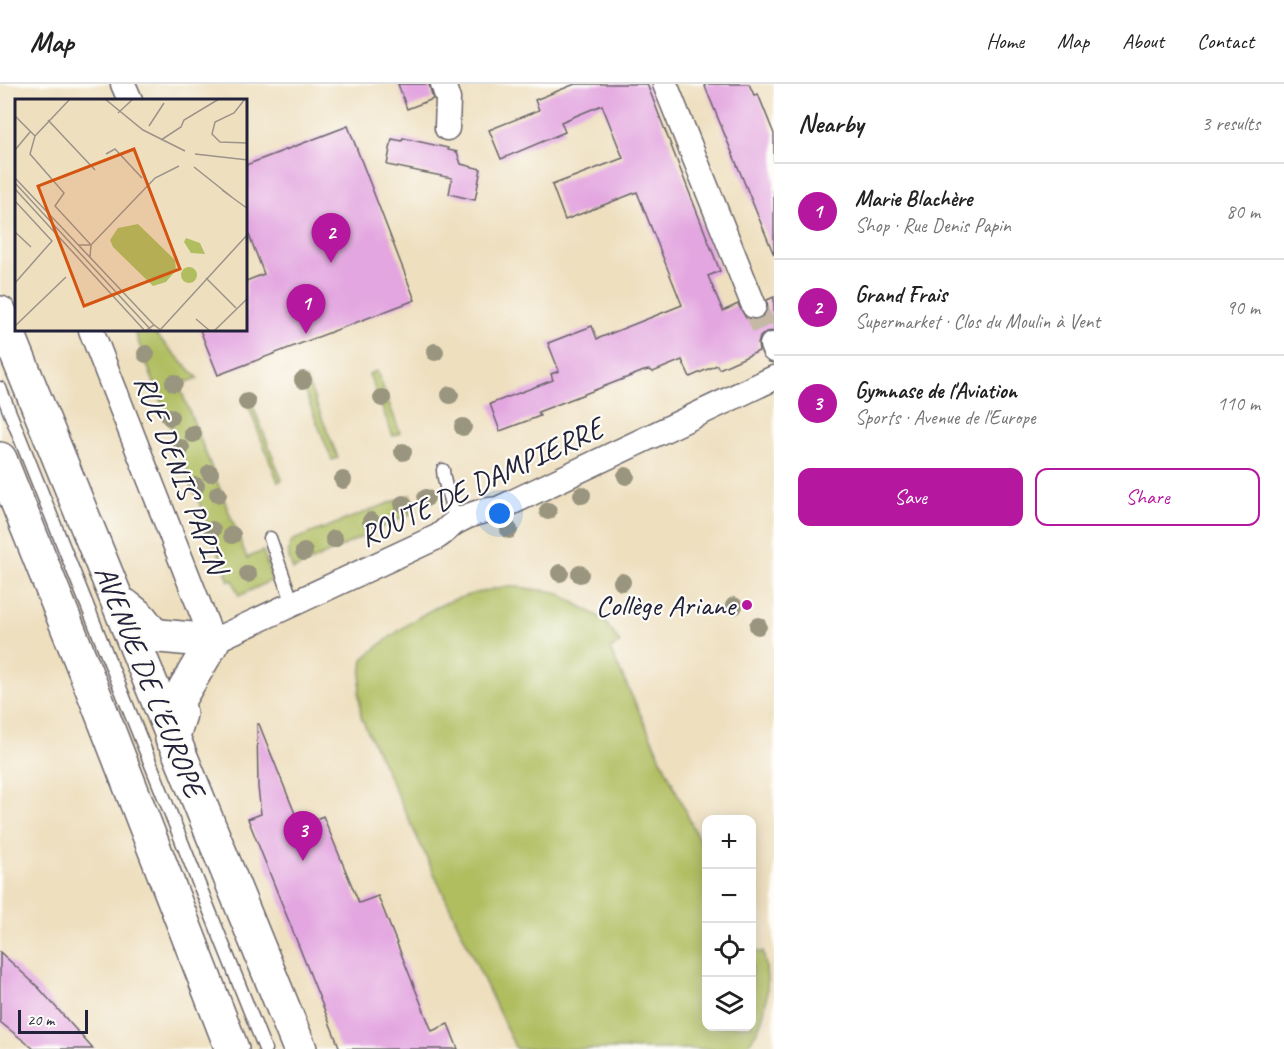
<!DOCTYPE html>
<html lang="en">
<head>
<meta charset="utf-8">
<style>
	body { margin:0; font-family:Caveat,sans-serif; background:#f2f2f2; color:#222 }
	.controls { position:absolute; right:18px; bottom:18px; display:grid; overflow:hidden; border-radius:12px; box-shadow:0 3px 15px #0003 }
	.controls button { width:54px; height:54px; display:grid; place-items:center; padding:0; border:0; border-bottom:2px solid #e0e0e0; background:#fff; color:#222; font:30px sans-serif }
	.scale { position:absolute; left:18px; bottom:15px; width:70px; box-sizing:border-box; padding-left:6px; border:3px solid #22223b; border-top:0; font-size:16px; line-height:21px; white-space:nowrap; color:#22223b; -webkit-text-stroke:4px #fdfcf7; paint-order:stroke }
	.you { position:absolute; left:500px; top:430px; width:21px; height:21px; margin:-15px; border:4px solid #fff; border-radius:50%; background:#1a73e8; box-shadow:0 0 0 9px #1a73e833 }
	.badge { display:grid; place-items:center; width:39px; height:39px; border-radius:50%; background:#b5179e; color:#fff; font-size:20px; font-weight:700 }
	.pin { position:absolute; translate:-50% -50px; filter:drop-shadow(0 2px 3px #0008) }
	.pin::after { content:''; position:absolute; top:32px; width:21px; height:18px; background:inherit; clip-path:polygon(0 0,100% 0,50% 100%) }
	.list { margin:0; padding:0; list-style:none }
	h2 { display:flex; justify-content:space-between; align-items:center; height:78px; margin:0; padding:0 24px; font-size:26px }
	h2 small { font-size:20px; font-weight:400; color:#767676 }
	.list li { display:grid; grid-template-columns:39px 1fr auto; gap:18px; align-items:center; box-sizing:border-box; height:96px; padding:0 24px; border-top:2px solid #e0e0e0 }
	.list b { display:block; font-size:22px; white-space:nowrap }
	.list p { margin:0; font-size:20px; white-space:nowrap; color:#767676 }
	.list em { font-size:20px; font-style:normal; color:#767676 }
	.actions { display:flex; gap:12px; padding:18px 24px }
	.actions a { flex:1; padding:14px 0; border:2px solid #b5179e; border-radius:12px; text-align:center; font-size:21px; color:#b5179e }
	.actions .main { background:#b5179e; color:#fff }
	.icon { flex:none; width:33px; height:33px; fill:none; stroke:currentColor; stroke-width:2; stroke-linecap:round; stroke-linejoin:round }
	.map { position:relative; flex:none; width:774px; height:965px; overflow:hidden }
	header { display:flex; align-items:center; gap:36px; box-sizing:border-box; height:84px; padding:0 30px; background:#fff; border-bottom:2px solid #e0e0e0 }
	header strong { font-size:28px }
	nav { display:flex; gap:33px; margin-inline-start:auto; font-size:21px }
	main { display:flex }
	aside { flex:1; background:#fff }
	.map>svg:first-child { display:block }
	.green { fill:#b0be60; stroke:#69704e; stroke-width:1.5 }
	.building { fill:#e3a6e0 }
	.lines { fill:none; stroke-linecap:round; stroke-linejoin:round }
	.minor-tunnel { stroke:#c5b9a5; stroke-width:24; stroke-dasharray:24 12; stroke-linecap:butt }
	.service-casing { stroke:#696469; stroke-width:15 }
	.minor-casing { stroke:#696469; stroke-width:27 }
	.primary-casing { stroke:#696469; stroke-width:36 }
	.service { stroke:#fff; stroke-width:12 }
	.minor { stroke:#fff; stroke-width:24 }
	.primary { stroke:#fff; stroke-width:33 }
	.tree { fill:#99957e }
	.poi-dot { fill:#b5179e; stroke:#fdfcf7; stroke-width:2 }
	.labels { text-anchor:middle; dominant-baseline:central; stroke-width:4.5; stroke-linejoin:round; paint-order:stroke }
	.street-label { font-size:30px; fill:#22223b; stroke:#fdfcf7 }
	.poi-label { font-size:30px; fill:#22223b; stroke:#fdfcf7; text-anchor:end }
	.inset-road { fill:none; stroke:#9c938a; stroke-width:1.5 }
	.view { fill:#d45411; fill-opacity:0.15; stroke:#d45411; stroke-width:3 }
	.inset-edge { fill:none; stroke:#22223b; stroke-width:3 }
</style>
</head>
<body>
<header>
<strong>Map</strong>
<nav><a>Home</a><a>Map</a><a>About</a><a>Contact</a></nav>
</header>
<main>
<div class="map">
<svg width="774" height="965" viewBox="0 0 774 965">
	<rect width="100%" height="100%" fill="#fdfcf7"/>
	<filter id="ink" filterUnits="userSpaceOnUse"><feTurbulence type="fractalNoise" baseFrequency=".0167" numOctaves="2"/><feDisplacementMap in="SourceGraphic" scale="12" xChannelSelector="R" yChannelSelector="G"/><feConvolveMatrix kernelMatrix="1 2 1 2 8 2 1 2 1" color-interpolation-filters="sRGB"/></filter>
	<filter id="wash" filterUnits="userSpaceOnUse"><feTurbulence type="fractalNoise" baseFrequency=".008" numOctaves="4" result="noise"/><feDisplacementMap in="SourceGraphic" scale="24" xChannelSelector="R" yChannelSelector="G"/><feGaussianBlur stdDeviation="1.35" result="paint"/><feColorMatrix in="noise" values="0 0 0 0 0 0 0 0 0 0 0 0 0 0 0 0 0 1.4 0 .05"/><feComposite in="paint" operator="in"/></filter>
	<g filter="url(#wash)">
		<rect width="100%" height="100%" fill="#eedfbf"/>
		<g class="green">
			<polygon points="134,246 151,246 198,294 179,301 247,474 263,467 272,496 239,512 233,496 229,497"/>
			<polygon points="377,287 400,349 393,352 369,290"/>
			<polygon points="306,294 338,374 332,376 300,296"/>
			<polygon points="250,314 282,396 278,398 246,316"/>
			<path d="M410,411L416,427L293,486C289,474 285,467 293,456Z"/>
			<path d="M503,503H517L555,508L565,513L603,535L620,559L610,565L706,771V942H752V868H763C771,902 769,936 745,965H516L361,633L359,610L363,575C386,555 424,526 453,516C468,510 486,507 503,503Z"/>
		</g>
		<g id="blocks">
			<g class="building">
				<polygon points="398,0 429,0 433,15 407,25"/>
				<polygon points="575,0 647,0 720,187 708,192 723,227 738,220 746,234 753,236 759,235 765,231 768,225 767,216 774,213 774,247 766,248 760,253 758,260 759,267 719,285 717,281 690,293 682,276 653,288 649,286 644,287 538,328 540,332 500,347 490,320 553,296 551,290 559,287 548,259 592,242 597,255 682,221 637,108 565,136 552,101 623,74 602,21 561,38 565,48 501,75 489,46 539,26 535,16"/>
				<polygon points="704,0 749,0 754,11 758,10 774,50 774,171"/>
				<polygon points="348,42 415,216 218,291 200,246 246,246 246,197 264,190 246,143 246,81"/>
				<polygon points="403,54 448,64 448,66 457,68 461,80 481,85 475,116 449,110 452,94 387,81 392,55 402,57"/>
				<polygon points="257,640 259,640 300,742 323,732 359,819 378,812 432,947 448,940 458,965 340,965 248,735 261,730 258,703"/>
				<polygon points="0,868 38,903 93,965 34,965 0,938"/>
			</g>
		</g>
	</g>
	<g filter="url(#ink)">
		<use href="#blocks" fill-opacity="0" stroke="#696469" stroke-width="1.5"/>
		<g class="lines">
			<polyline class="minor-tunnel" points="754,222 772,261"/>
			<g class="service-casing">
				<g id="service">
					<polyline points="0,304 265,965"/>
					<path d="M443,386C444,405 454,420 454,439"/>
					<polyline points="270,454 293,520"/>
				</g>
			</g>
			<g class="minor-casing">
				<g id="minor">
					<polyline points="123,0 130,16"/>
					<polyline points="443,0 448,15 447,44"/>
					<polyline points="665,0 754,222"/>
					<path d="M91,246L213,557L437,453C444,449 449,442 456,438C468,431 483,426 498,425L774,294"/>
					<polyline points="772,261 774,266"/>
				</g>
			</g>
			<g class="primary-casing">
				<g id="primary">
					<polyline points="0,229 300,965"/>
					<polyline points="0,375 97,617 232,965"/>
					<path d="M124,521C129,525 137,530 141,535C149,544 147,547 160,552L213,557L180,613L178,618L180,630L172,655"/>
				</g>
			</g>
			<use href="#service" class="service"/>
			<use href="#minor" class="minor"/>
			<use href="#primary" class="primary"/>
		</g>
		<g class="tree">
			<circle cx="435" cy="268" r="9"/>
			<circle cx="146" cy="270" r="9"/>
			<circle cx="303" cy="296" r="9"/>
			<circle cx="174" cy="299" r="9"/>
			<circle cx="450" cy="311" r="9"/>
			<circle cx="382" cy="314" r="9"/>
			<circle cx="247" cy="318" r="9"/>
			<circle cx="170" cy="333" r="9"/>
			<circle cx="463" cy="343" r="9"/>
			<circle cx="193" cy="350" r="9"/>
			<circle cx="181" cy="364" r="9"/>
			<circle cx="403" cy="368" r="9"/>
			<circle cx="210" cy="389" r="9"/>
			<circle cx="626" cy="392" r="9"/>
			<circle cx="343" cy="396" r="9"/>
			<circle cx="196" cy="402" r="9"/>
			<circle cx="218" cy="410" r="9"/>
			<circle cx="582" cy="411" r="9"/>
			<circle cx="426" cy="414" r="9"/>
			<circle cx="403" cy="420" r="9"/>
			<circle cx="548" cy="427" r="9"/>
			<circle cx="371" cy="437" r="9"/>
			<circle cx="212" cy="446" r="9"/>
			<circle cx="509" cy="446" r="9"/>
			<circle cx="232" cy="451" r="9"/>
			<circle cx="334" cy="455" r="9"/>
			<circle cx="304" cy="468" r="9"/>
			<circle cx="560" cy="489" r="9"/>
			<circle cx="248" cy="490" r="9"/>
			<circle cx="580" cy="490" r="9"/>
			<circle cx="622" cy="498" r="9"/>
			<circle cx="734" cy="522" r="9"/>
			<circle cx="758" cy="542" r="9"/>
		</g>
	</g>
	<circle class="poi-dot" cx="747" cy="521" r="6"/>
	<g class="labels">
		<g class="street-label">
			<text transform="translate(181 390) rotate(69)">RUE DENIS PAPIN</text>
			<text transform="translate(481 398) rotate(-25)">ROUTE DE DAMPIERRE</text>
			<text transform="translate(150 597) rotate(68)">AVENUE DE L'EUROPE</text>
		</g>
		<g class="poi-label">
			<text x="735" y="521">Collège Ariane</text>
		</g>
	</g>
	<g transform="translate(15 15)">
		<rect width="232" height="232" fill="#eedfbf"/>
		<path d="M123,125L160,161L161,171L151,183L138,187L98,148L95,141L103,129ZM171,139L185,144L190,155L176,154L169,143ZM166 176a8 8 0 1 1 16 0a8 8 0 1 1-16 0Z" fill="#b0be60"/>
		<path class="inset-road" d="M90,0L128,31L170,52M230,0L219,14L200,23L197,35L205,43L233,44M103,14L118,0M0,17L20,37M33,21L80,71M134,27L149,4M20,37L15,55L49,94L40,107L76,146L140,79L164,67M20,37L55,0M146,41L166,28L169,21L204,0M0,51L15,33M91,55L100,50L127,79M180,55L233,61M179,68L218,99M0,79L139,226M0,84L137,232M0,90L130,232M207,91L233,110M0,102L37,142L0,184M0,133L16,148M63,146H76L75,158M191,179L221,209M181,220L195,232M0,227L51,178M146,230L233,135M130,232L139,226L147,232M199,232L233,199"/>
		<path class="view" d="M119,50L165,170L69,207L23,87Z"/>
		<rect width="232" height="232" class="inset-edge"/>
	</g>
</svg>
<div class="controls">
<button>+</button>
<button>−</button>
<button><svg class="icon" aria-label="locate" viewBox="0 0 24 24"><circle cx="12" cy="12" r="6"/><path d="M12 2v4M12 18v4M2 12h4M18 12h4"/></svg></button>
<button><svg class="icon" aria-label="layers" viewBox="0 0 24 24"><path d="M12 4l9 5-9 5-9-5zM3 14l9 5 9-5"/></svg></button>
</div>
<div class="scale">20 m</div>
<div class="you"></div>
<div class="pin badge" style="left:306px;top:250px">1</div>
<div class="pin badge" style="left:331px;top:179px">2</div>
<div class="pin badge" style="left:303px;top:777px">3</div>
</div>
<aside>
<h2>Nearby<small>3 results</small></h2>
<ul class="list">
<li><span class="badge">1</span><div><b>Marie Blachère</b><p>Shop · Rue Denis Papin</p></div><em>80 m</em></li>
<li><span class="badge">2</span><div><b>Grand Frais</b><p>Supermarket · Clos du Moulin à Vent</p></div><em>90 m</em></li>
<li><span class="badge">3</span><div><b>Gymnase de l'Aviation</b><p>Sports · Avenue de l'Europe</p></div><em>110 m</em></li>
</ul>
<div class="actions"><a class="main">Save</a><a>Share</a></div>
</aside>
</main>
</body>
</html>
